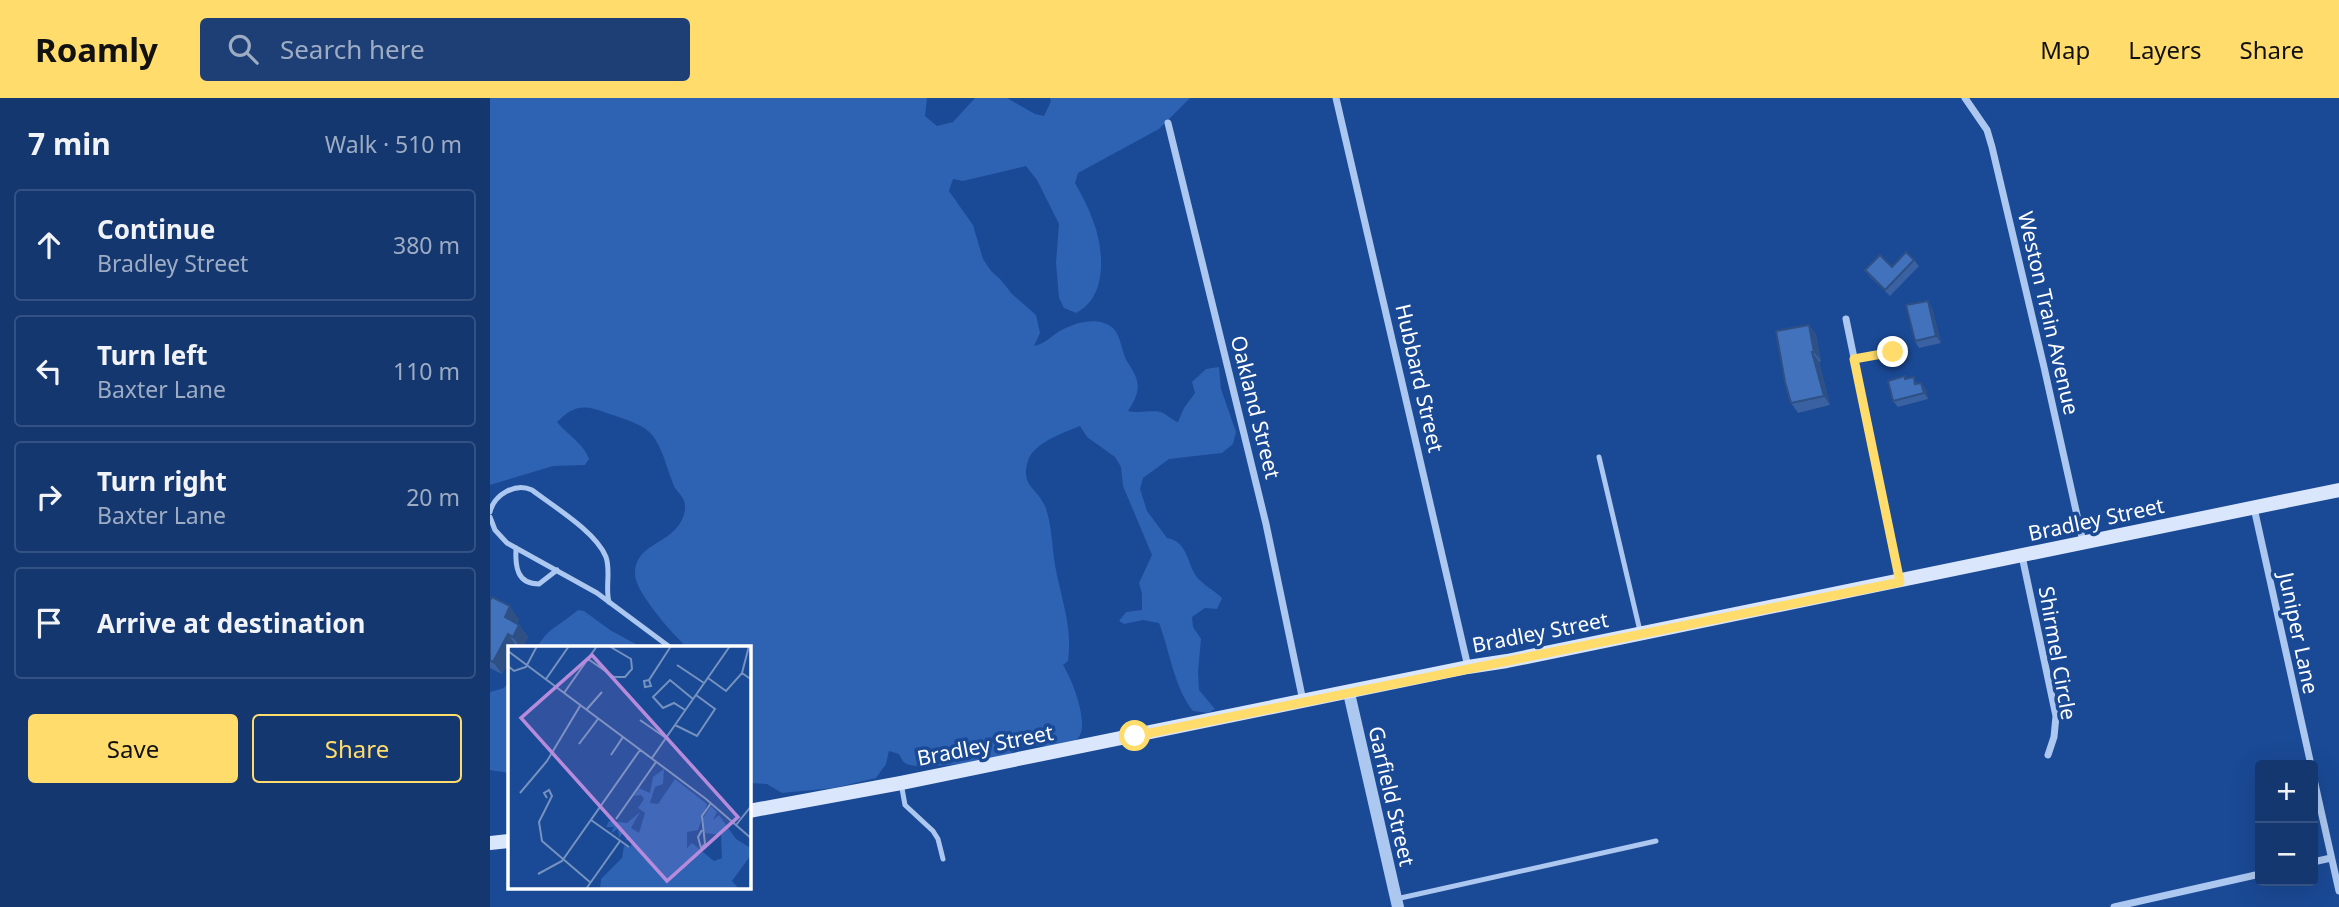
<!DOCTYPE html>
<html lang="en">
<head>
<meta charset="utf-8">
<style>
	body { margin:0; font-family:"Noto Sans",sans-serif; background:#1d3f75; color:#f1f3f6 }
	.controls { position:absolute; right:21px; bottom:21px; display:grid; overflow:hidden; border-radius:7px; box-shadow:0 7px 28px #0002 }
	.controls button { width:63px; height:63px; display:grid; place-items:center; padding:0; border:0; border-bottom:2px solid #335183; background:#143770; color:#f1f3f6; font:35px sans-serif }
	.stop { position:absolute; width:21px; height:21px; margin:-16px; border:5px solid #ffdc6b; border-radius:50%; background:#fff }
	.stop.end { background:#ffdc6b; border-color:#fff; box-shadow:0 2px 7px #0008 }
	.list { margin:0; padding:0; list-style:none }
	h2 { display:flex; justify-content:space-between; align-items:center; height:91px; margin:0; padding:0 28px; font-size:30px }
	h2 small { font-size:23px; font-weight:400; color:#9dacc3 }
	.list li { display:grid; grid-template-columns:46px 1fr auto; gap:21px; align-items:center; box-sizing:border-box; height:112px; margin:0 14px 14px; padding:0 14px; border:2px solid #335183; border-radius:7px }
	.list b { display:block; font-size:26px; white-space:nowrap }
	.list p { margin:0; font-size:23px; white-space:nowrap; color:#9dacc3 }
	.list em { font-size:23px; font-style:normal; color:#9dacc3 }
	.actions { display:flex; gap:14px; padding:21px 28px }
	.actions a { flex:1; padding:16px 0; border:2px solid #ffdc6b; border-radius:7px; text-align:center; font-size:24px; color:#ffdc6b }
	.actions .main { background:#ffdc6b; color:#111 }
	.icon { flex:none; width:38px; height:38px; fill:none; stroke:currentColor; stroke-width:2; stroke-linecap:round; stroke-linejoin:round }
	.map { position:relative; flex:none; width:1849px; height:809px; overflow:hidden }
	header { display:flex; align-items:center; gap:42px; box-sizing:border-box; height:98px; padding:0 35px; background:#ffdc6b; color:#111 }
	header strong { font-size:33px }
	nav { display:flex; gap:38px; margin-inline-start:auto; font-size:24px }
	.search { width:490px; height:63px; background:#1d3f75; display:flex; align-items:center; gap:18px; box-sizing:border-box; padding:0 24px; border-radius:7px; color:#9dacc3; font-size:26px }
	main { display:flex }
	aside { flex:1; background:#143770 }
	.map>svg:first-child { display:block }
	.green { fill:#2e62b3 }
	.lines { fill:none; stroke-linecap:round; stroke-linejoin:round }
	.service { stroke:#acc7f0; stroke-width:5 }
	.minor { stroke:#acc7f0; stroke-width:7 }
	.tertiary { stroke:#acc7f0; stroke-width:12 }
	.secondary { stroke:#dae6fb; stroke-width:14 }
	.wall { fill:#3a62a2 }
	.shaded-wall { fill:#2f5084 }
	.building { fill:#4372bc; stroke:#2f5084; stroke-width:2 }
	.route { stroke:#ffdc6b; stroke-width:9 }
	.labels { text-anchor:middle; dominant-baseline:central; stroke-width:7; stroke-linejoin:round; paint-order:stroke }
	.street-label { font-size:21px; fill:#fff; stroke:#1a4995 }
	.inset-road { fill:none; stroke:#7692bf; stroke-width:2 }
	.view { fill:#b68bdc; fill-opacity:0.15; stroke:#b68bdc; stroke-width:3.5 }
	.inset-edge { fill:none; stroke:#fff; stroke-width:3.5 }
</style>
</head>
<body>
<header>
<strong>Roamly</strong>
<div class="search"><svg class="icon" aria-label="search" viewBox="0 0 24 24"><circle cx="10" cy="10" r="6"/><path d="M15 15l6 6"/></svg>Search here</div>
<nav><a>Map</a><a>Layers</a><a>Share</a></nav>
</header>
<main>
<aside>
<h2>7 min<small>Walk · 510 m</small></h2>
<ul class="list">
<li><svg class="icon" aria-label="ahead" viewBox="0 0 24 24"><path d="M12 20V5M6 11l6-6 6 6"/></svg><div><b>Continue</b><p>Bradley Street</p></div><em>380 m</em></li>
<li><svg class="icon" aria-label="left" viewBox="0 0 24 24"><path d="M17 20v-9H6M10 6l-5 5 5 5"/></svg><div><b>Turn left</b><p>Baxter Lane</p></div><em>110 m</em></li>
<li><svg class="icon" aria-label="right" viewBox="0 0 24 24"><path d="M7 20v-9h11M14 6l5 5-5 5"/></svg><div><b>Turn right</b><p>Baxter Lane</p></div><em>20 m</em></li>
<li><svg class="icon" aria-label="arrive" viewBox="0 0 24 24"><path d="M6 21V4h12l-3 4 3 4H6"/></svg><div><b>Arrive at destination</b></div></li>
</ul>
<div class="actions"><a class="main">Save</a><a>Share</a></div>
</aside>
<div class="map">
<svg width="1849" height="809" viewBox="0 0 1849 809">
	<rect width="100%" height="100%" fill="#1a4995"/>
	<g class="green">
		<path d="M0,0H437L435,18L447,28L463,24L485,0H517L545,16L554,18L561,3L560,0H700L669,31L588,75L585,85C591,96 598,108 602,120C614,149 619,199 586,215L574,210L569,200L566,165L569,126L547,82L536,68L473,83L463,81L459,93L483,127L493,161L501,173L511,182L522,196L546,217L550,235L544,248C559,244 560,238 572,232C586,224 609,218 623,230C632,239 631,254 638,265C651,284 651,293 638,313C650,316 664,311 673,315C679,318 682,322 688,324L694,310L705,295L702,284L716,271L729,269L731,291L746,334L743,346L732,355L679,361L653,380L650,391L657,413L677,440C697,443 697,464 706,478C712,486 725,493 732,500L727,511L715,510L702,519L703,529L711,541L708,574L709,592L725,611L718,615L703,613C684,589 680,554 669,525L653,522L634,526L629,523L636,514L652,512V496L649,485L662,457L633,388L631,369L625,359L597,339L590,328C575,334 543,345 538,363C529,390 551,390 557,414C562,431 562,449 565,467C571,500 583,530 578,563L573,567C582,581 599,624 589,639C579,652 544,646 531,649C526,651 522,655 517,657C501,662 427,674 415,665C413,664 410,658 409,656L399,653L396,666L386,680L344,690L292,695L277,686L259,685V550H198C184,538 146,495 145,477C144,448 174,447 188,428C193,422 197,411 194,403C193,399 188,394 185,390C177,373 172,344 158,333C148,324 127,319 114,314C93,306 83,308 67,324C78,337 94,346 99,361L95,367L63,368L0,387Z"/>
		<path d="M88,512L94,513L120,532L153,550H47C56,531 72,526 88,512Z"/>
		<polygon points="19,583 19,675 0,672 0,594 14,590"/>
	</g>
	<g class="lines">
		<g class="service">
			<polyline points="1109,359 1150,533"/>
			<path d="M0,414C4,397 25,384 42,392C63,408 106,434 116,459C121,474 115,489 119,504"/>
			<polyline points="0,419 5,432 17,445 107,495 181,550"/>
			<path d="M26,450C25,469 27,486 49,486L67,472"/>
			<polyline points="411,685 415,707 443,733 448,741 453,761"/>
			<polyline points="906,801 1166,743"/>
		</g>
		<g class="minor">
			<polyline points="846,0 978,569"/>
			<polyline points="1475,0 1497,32 1502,49 1554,269 1593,444"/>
			<polyline points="678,25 776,426 813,603"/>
			<polyline points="1356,221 1410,483"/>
			<polyline points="1364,261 1403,254"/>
			<polyline points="1764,410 1821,667"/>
			<polyline points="1532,458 1566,618 1564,639 1558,657"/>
			<polyline points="1823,677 1849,793"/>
			<polyline points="1823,764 1841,760"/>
			<polyline points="1624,809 1770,776"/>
		</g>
		<polyline class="tertiary" points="859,595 908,809"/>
		<g class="secondary">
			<polyline points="259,713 411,685 978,569 1017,563 1849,392"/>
			<polyline points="0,745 19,743"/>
		</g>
	</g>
	<g class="wall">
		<polygon points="1424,162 1429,168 1400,198 1379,178 1375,172 1402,169"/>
		<polygon points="1438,203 1442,210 1451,245 1429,250 1425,243"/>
		<polygon points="1319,227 1326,237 1331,263 1329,264 1340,307 1308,315 1301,305"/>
		<polygon points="1415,278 1417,281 1428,285 1436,291 1438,301 1408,309 1403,303"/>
		<polygon points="0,501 29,521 27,525 29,527 38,539 32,550 27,549 26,550 19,550 19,563 12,576 0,570"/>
	</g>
	<g class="shaded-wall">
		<polygon points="1438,203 1442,210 1451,245 1446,238"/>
		<polygon points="1319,227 1326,237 1331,263 1324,254"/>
		<polygon points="1322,254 1329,264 1340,307 1334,298"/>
		<polygon points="1431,285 1436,291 1438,301 1434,295"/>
		<polygon points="20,508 29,521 23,531 15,519"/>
		<polygon points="29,527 38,539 32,550 30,550 23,539"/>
		<polygon points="18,536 27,549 26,550 19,550 19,563 12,576 3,564"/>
	</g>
	<g class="building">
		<polygon points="1416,154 1424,162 1395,192 1375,172 1390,157 1402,169"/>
		<polygon points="1438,203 1446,238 1425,243 1416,207"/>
		<polygon points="1319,227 1324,254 1322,254 1334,298 1301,305 1295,284 1286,233"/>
		<polygon points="1415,278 1415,281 1424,279 1425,286 1431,285 1434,295 1403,303 1398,283"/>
		<polygon points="2,499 20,508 15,519 29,527 23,539 18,536 3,564 0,562 0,501 1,501"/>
	</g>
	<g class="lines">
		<polyline class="route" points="645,638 1410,484 1364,261 1403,254"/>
	</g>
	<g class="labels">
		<g class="street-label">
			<text transform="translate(1559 215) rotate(77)">Weston Train Avenue</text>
			<text transform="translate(930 280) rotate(77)">Hubbard Street</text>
			<text transform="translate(766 309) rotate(76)">Oakland Street</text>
			<text transform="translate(1606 421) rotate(-12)">Bradley Street</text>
			<text transform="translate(1050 534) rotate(-11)">Bradley Street</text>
			<text transform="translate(1809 535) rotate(78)">Juniper Lane</text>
			<text transform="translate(1568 555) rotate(80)">Shirmel Circle</text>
			<text transform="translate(495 647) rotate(-11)">Bradley Street</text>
			<text transform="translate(902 698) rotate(77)">Garfield Street</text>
		</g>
	</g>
	<g transform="translate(18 548)">
		<rect width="243" height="243" fill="#1a4995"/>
		<path d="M156,123L155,138L147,141L142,157L150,158L167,133L199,158L190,184L179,186V202L184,197L206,215L214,212L213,189L197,187L195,172L203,160L209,166L205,174L211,169L228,193L241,201L243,195V209L224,235L231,243H92L93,233L114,212L116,200L122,201L126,195L118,194L117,185L111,192L110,183L103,187L106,181H98L101,175L119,177L132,166L123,182L131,187L137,167L130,162L136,153L133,149L126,150L131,142L142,147L145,131Z" fill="#2e62b3"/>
		<path class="inset-road" d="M0,5L198,153L244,193M80,13L106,31H117L124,23L123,13L101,0M169,19L196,37M0,20L6,25L18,21L29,0M234,27L241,0M200,32L218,45L234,27L244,34M38,33L61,0M141,34L143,40L137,41L136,35L141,34L163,0M56,47L89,0M79,63L94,46M177,64L166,57L155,62L145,51L162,34L185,53M132,74L158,92M167,79L189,90L207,63L188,49M71,98L90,73M103,109L115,91M144,112L222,0M12,147L39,115L72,60M39,152L36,147L41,144L44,150L31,176L34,195L83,237M108,173L148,116M83,174L121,201M228,179L244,159M194,184L190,191L193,202L197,198L194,170L203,157M30,228L54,215L132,104M78,243L112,195"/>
		<path class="view" d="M84,9L230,171L159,235L13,72Z"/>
		<rect width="243" height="243" class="inset-edge"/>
	</g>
</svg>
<div class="controls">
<button>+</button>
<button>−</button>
</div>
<div class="stop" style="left:645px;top:638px"></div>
<div class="stop end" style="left:1403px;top:254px"></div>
</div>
</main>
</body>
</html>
